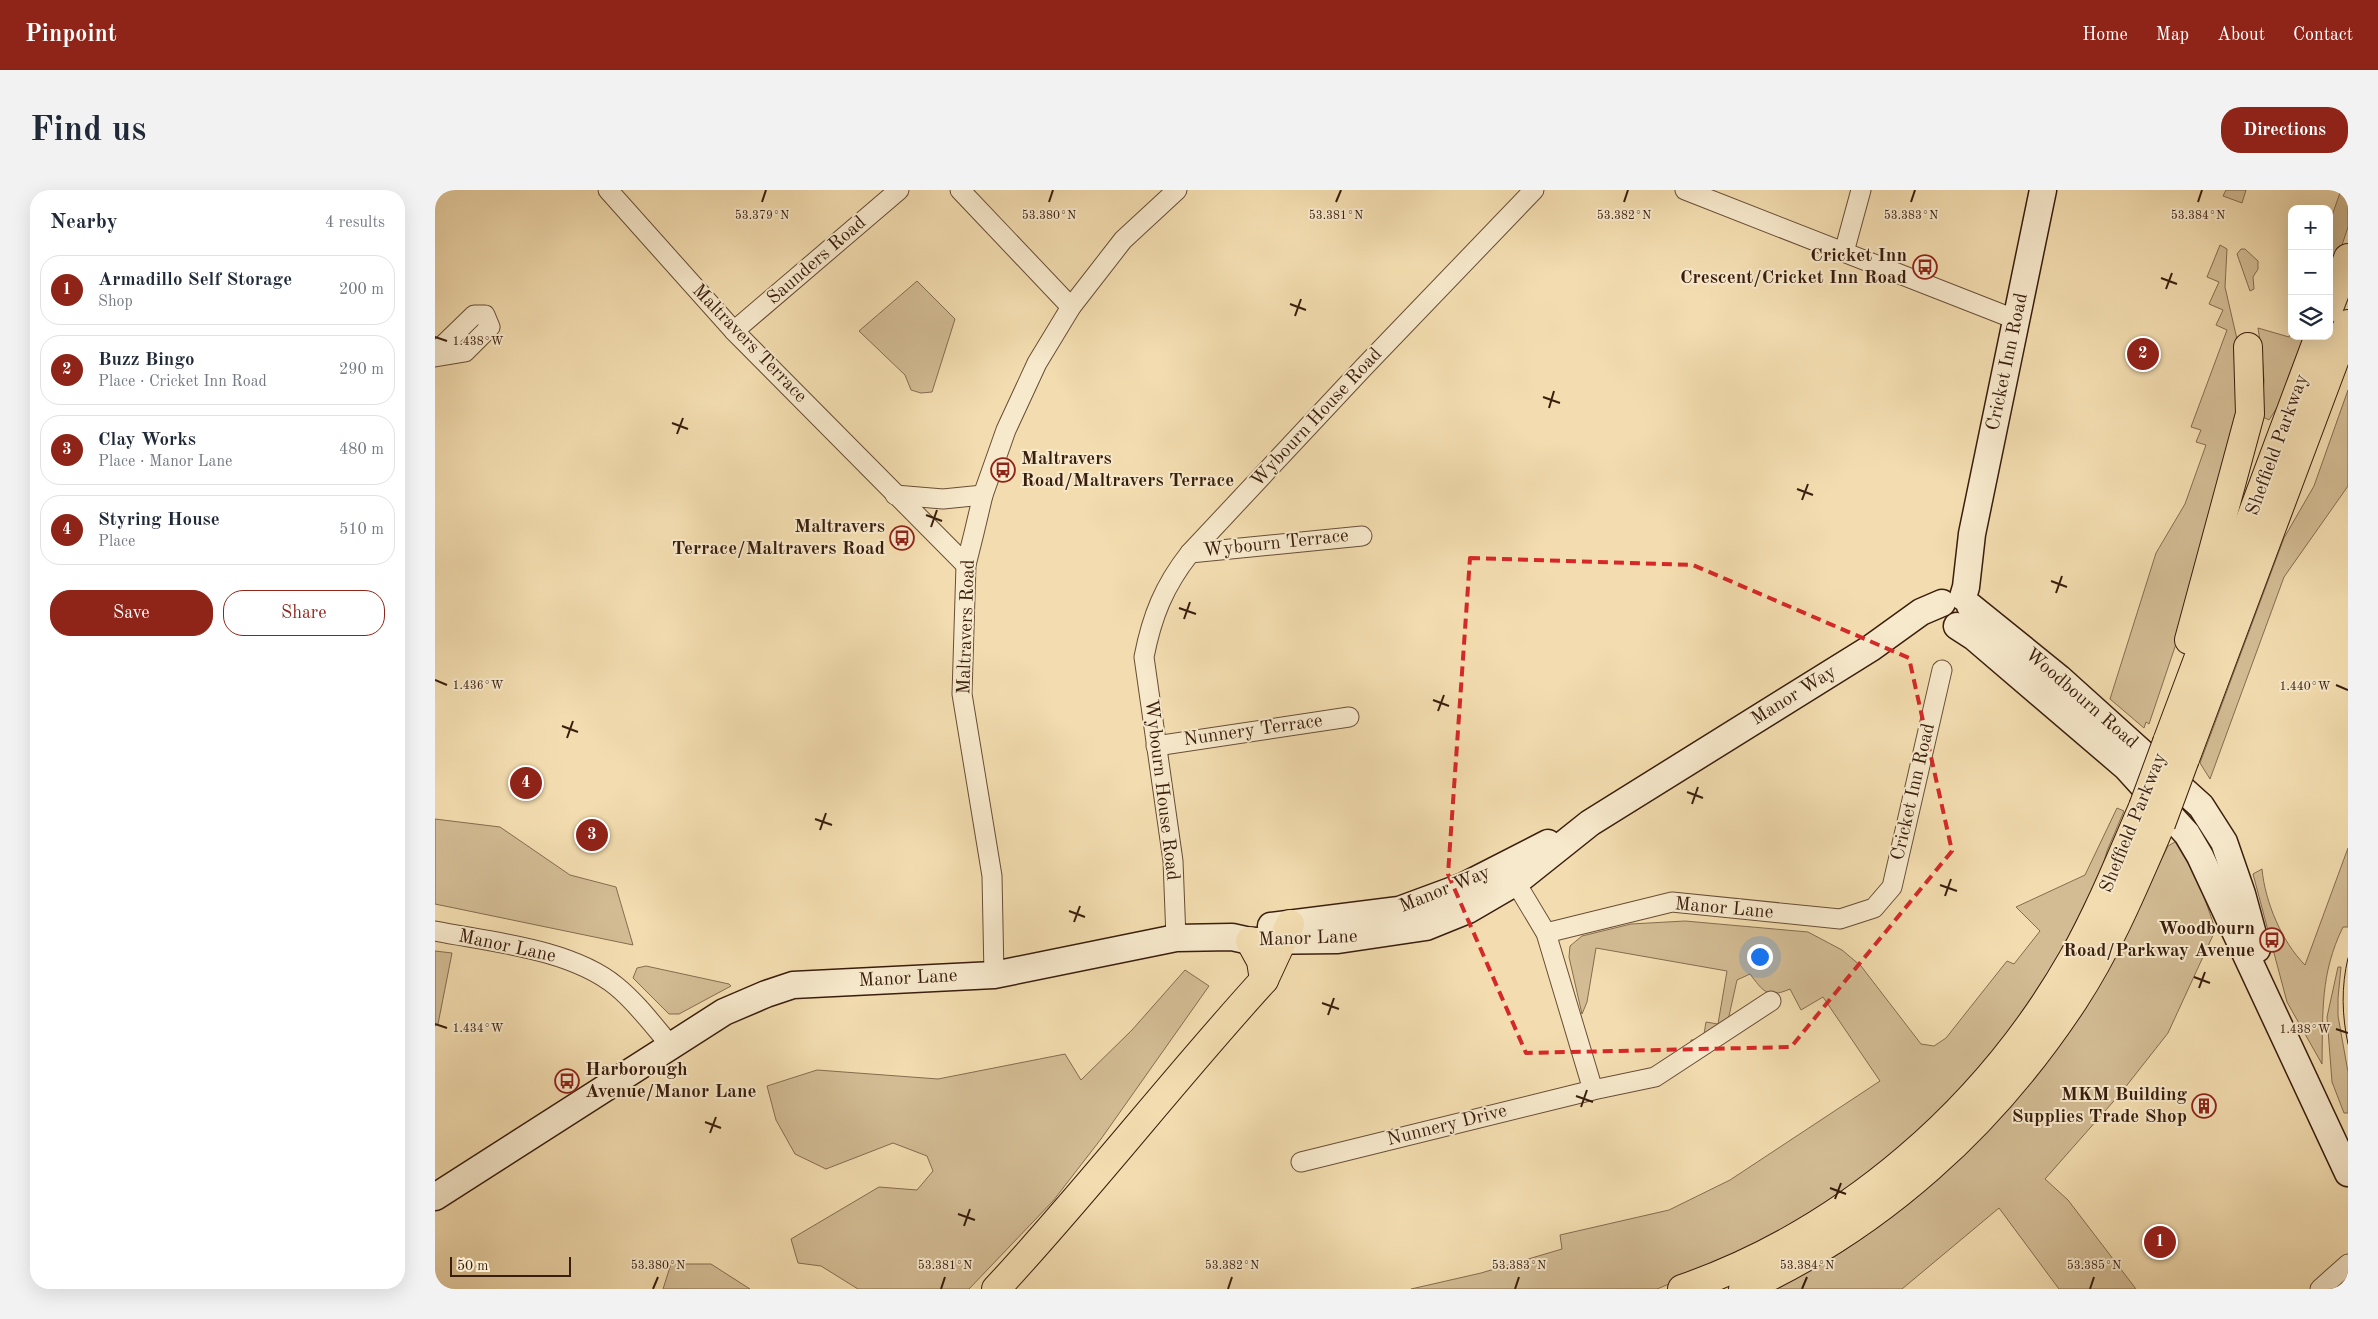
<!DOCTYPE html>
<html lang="en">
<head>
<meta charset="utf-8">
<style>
	body { margin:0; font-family:"Old Standard TT",serif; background:#f2f2f3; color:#1f2937 }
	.controls { position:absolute; right:15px; top:15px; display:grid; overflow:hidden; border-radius:10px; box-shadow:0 5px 20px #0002 }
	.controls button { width:45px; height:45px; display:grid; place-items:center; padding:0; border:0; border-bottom:1px solid #e0e1e3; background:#fff; color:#1f2937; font:25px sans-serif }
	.scale { position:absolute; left:15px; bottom:12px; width:121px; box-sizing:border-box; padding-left:5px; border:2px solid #391d0d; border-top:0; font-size:14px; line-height:18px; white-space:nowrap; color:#391d0d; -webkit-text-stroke:4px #f7e9cc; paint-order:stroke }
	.you { position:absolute; left:1324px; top:766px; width:18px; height:18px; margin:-12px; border:4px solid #fff; border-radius:50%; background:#1a73e8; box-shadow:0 0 0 8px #1a73e833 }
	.badge { display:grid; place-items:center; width:32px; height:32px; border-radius:50%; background:#8f2418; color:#fff; font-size:16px; font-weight:700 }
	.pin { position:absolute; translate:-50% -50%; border:2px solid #fff; box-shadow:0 1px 5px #0006 }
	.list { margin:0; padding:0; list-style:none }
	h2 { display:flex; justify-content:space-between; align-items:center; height:65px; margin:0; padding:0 20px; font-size:21px }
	h2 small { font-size:16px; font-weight:400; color:#747a83 }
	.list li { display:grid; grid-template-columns:32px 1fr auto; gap:15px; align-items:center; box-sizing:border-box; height:70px; margin:0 10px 10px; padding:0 10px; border:1px solid #e0e1e3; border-radius:20px }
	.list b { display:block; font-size:19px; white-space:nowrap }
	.list p { margin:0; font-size:16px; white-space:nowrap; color:#747a83 }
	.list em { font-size:16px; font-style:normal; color:#747a83 }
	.actions { display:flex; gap:10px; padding:15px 20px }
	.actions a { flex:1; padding:11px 0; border:1px solid #8f2418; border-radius:20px; text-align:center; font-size:18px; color:#8f2418 }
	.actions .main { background:#8f2418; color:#fff }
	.icon { flex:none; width:28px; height:28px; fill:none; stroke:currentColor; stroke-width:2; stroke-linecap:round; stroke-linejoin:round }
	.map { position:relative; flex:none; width:1913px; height:1099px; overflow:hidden; border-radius:20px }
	header { display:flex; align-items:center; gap:30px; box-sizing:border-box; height:70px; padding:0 25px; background:#8f2418; color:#fff }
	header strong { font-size:24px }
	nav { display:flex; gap:28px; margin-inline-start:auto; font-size:18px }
	.intro { display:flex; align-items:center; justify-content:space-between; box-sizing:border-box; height:120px; padding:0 30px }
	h1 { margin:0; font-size:35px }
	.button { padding:12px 22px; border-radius:20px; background:#8f2418; color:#fff; font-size:18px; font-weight:700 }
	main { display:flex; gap:30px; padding:0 30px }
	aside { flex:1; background:#fff; border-radius:20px; box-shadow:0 5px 20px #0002 }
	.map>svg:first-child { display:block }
	.green { fill:#d3bc94; stroke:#866c50 }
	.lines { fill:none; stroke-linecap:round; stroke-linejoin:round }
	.street-casing { stroke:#684d36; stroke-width:21 }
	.secondary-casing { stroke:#391d0d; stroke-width:29 }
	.highway-casing { stroke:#391d0d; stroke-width:30 }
	.street { stroke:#f7e9cc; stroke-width:19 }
	.secondary { stroke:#f7e9cc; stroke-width:26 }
	.highway { stroke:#f3ddb0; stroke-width:28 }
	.tram { stroke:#391d0d; stroke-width:1 }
	.highway-bridge-casing { stroke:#391d0d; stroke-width:30; stroke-linecap:butt }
	.highway-bridge { stroke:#f3ddb0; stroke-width:28 }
	.marked { fill:none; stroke:#d62828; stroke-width:4; stroke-dasharray:10 6; stroke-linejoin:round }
	.ticks { fill:none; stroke:#391d0d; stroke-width:2 }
	.labels { text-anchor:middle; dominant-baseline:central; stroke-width:4; stroke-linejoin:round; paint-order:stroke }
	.poi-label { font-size:19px; font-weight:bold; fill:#391d0d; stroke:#f7e9cc; text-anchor:end }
	.street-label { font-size:19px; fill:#391d0d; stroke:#f7e9cc }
	.ticks-label { font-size:12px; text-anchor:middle; fill:#391d0d; stroke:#f7e9cc; stroke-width:4; stroke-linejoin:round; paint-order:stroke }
</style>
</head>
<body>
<header>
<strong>Pinpoint</strong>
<nav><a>Home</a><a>Map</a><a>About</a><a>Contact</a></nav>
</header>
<div class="intro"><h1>Find us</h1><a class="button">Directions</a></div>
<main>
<aside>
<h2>Nearby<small>4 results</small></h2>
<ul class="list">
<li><span class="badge">1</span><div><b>Armadillo Self Storage</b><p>Shop</p></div><em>200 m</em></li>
<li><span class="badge">2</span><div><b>Buzz Bingo</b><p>Place · Cricket Inn Road</p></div><em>290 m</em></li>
<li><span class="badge">3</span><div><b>Clay Works</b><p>Place · Manor Lane</p></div><em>480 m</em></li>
<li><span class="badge">4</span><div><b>Styring House</b><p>Place</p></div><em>510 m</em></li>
</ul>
<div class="actions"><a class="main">Save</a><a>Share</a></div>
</aside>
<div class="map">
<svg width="1913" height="1099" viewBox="0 0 1913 1099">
	<rect width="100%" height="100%" fill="#f3ddb0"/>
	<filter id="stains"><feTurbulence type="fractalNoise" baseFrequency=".004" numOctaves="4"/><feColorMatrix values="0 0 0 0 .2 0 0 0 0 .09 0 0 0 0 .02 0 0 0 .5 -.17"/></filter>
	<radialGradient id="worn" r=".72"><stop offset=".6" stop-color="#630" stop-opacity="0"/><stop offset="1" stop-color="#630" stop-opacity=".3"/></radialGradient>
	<g class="green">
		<polygon points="1791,0 1811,0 1807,13 1788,6"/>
		<polygon points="1906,0 1913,0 1913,37 1894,94 1894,34"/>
		<polygon points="1785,55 1792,59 1790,97 1810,184 1785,323 1714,534 1711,532 1709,538 1675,509 1721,363 1750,314 1771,255 1761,252 1766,240 1756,237 1792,140 1781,135 1788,120 1774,114 1784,92 1772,87"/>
		<polygon points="1806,59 1810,59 1823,71 1823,79 1818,87 1819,99 1815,101 1802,64"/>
		<polygon points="482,91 520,129 497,202 486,203 476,200 470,185 424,141"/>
		<polygon points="1823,138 1854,147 1857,140 1857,146 1876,146 1856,196 1834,230 1828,227 1826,219 1829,191 1827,164"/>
		<polygon points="1913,200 1913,296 1849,387 1775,589 1765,573 1849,348 1879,296"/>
		<path d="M1682,618L1689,621L1672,661L1667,679L1595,824L1535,897L1456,974L1388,1021L1340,1050L1222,1099H976L1046,1083L1127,1059L1125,1045L1234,1020L1295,990L1445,891L1388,807L1366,820L1355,799C1332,809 1328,801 1315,784L1302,790L1292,835L1256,857V850H1268L1271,832L1283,834L1292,781L1161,758L1152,812L1147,824L1134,767L1135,756L1147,746L1196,734L1250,731L1373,742L1407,760L1426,776L1486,854L1499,856L1511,848L1572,771L1579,774L1605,741L1581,717L1650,685Z"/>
		<polygon points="0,629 65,637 135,685 181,697 198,755 0,714"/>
		<path d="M1745,649L1750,653L1780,738L1779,743L1733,843L1685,904L1610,989L1633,1010L1701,1099H1624L1564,1018L1467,1099H1342C1366,1085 1392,1073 1414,1057C1524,981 1616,883 1681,766C1700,730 1715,692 1733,656Z"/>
		<path d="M1913,658V737H1908C1885,784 1888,822 1887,874L1852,812L1818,684L1827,679C1830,712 1847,752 1870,775Z"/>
		<polygon points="0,761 17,763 3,834 0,836"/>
		<polygon points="211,776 294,794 296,796 244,824 234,824 198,788 202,778"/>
		<polygon points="1903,777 1906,777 1903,808 1903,826 1913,882 1913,923 1909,923 1897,892 1892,827"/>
		<polygon points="750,780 774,796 666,949 618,1011 534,1099 423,1099 386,1076 363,1073 356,1049 444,997 482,1000 498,981 492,966 458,953 391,979 360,964 341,930 332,896 382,880 503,889 630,864 646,890 697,840"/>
		<polygon points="236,1074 276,1074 315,1099 228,1099"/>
	</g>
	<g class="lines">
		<g class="street-casing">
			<g id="street">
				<polyline points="173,0 299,141 531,375"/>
				<polyline points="525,0 636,117"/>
				<polyline points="1250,0 1582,130"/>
				<polyline points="1409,62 1426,0"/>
				<polyline points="299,141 464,0"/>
				<polyline points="0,163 39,125 50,125 55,137 30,162 0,167"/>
				<polyline points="460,305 508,309 548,305"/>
				<polyline points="755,363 927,346"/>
				<polyline points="721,556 914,527"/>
				<polyline points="1075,683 1111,743 1158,900"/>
				<path d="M0,741C56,752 136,759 181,796C202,813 218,835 235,855"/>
				<polyline points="1111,743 1237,712 1405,729 1439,718 1457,697 1507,480"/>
				<path d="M741,748L738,671L709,467C717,426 729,396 755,363L928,178L1099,0"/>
				<polyline points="559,785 557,686 527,504 531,375 539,343 548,305 571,240 602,173 636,117 688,50 742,0"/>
				<polyline points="866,972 1158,900 1220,887 1336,811"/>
				<polyline points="1885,1099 1913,1074"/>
			</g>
		</g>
		<g class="secondary-casing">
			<g id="secondary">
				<polyline points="1528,407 1531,397 1537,344 1608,0"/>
				<polyline points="1535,416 1624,488 1766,616 1789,652 1807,704 1822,759"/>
				<polyline points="1522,436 1539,447 1691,577 1752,644 1765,666 1913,983"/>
				<polyline points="836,736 964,720 1029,696 1113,653"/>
				<polyline points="0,1007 289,822 331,804 358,795 559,785 741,748 797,747 815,751 903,750 991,737 1033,720 1081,692 1155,633 1436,458 1486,422 1507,413"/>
			</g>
		</g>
		<g class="highway-casing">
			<g id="highway">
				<polyline points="1894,118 1913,68"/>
				<polyline points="1754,450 1815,224 1813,157"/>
				<polyline points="1732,552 1884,146"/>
				<polyline points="1750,569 1913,134"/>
				<polyline points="829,790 855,734"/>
				<path d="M561,1099C654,999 737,891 829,790L826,771L815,751"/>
				<path d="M1247,1099C1411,1042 1552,919 1638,768C1665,720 1686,668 1708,617"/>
				<path d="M1308,1099C1445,1037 1557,935 1639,810C1675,755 1700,694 1726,634"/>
			</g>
		</g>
		<use href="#street" class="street"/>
		<use href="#secondary" class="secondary"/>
		<use href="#highway" class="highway"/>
		<path class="tram" d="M1913,768C1906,797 1907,826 1913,854"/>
		<g class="highway-bridge-casing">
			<g id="highway-bridge">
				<polyline points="1708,617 1732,552"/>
				<polyline points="1726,634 1750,569"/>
			</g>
		</g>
		<use href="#highway-bridge" class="highway-bridge"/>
	</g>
	<path class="marked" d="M1035,368L1258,375L1474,468L1517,661L1356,857L1091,863L1013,684Z"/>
	<path class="ticks" d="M327,12L331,0M614,12L618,0M901,12L906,0M1189,12L1193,0M1476,12L1480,0M1763,12L1767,0M1726,88L1742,94M1731,99L1737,83M855,114L871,120M860,126L866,109M0,147L12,151M1108,207L1125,213M1114,218L1119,201M237,233L253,239M242,244L248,228M1362,299L1378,305M1367,310L1373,294M491,325L507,331M496,337L502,320M1616,391L1632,397M1621,403L1627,386M744,418L761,424M749,429L755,412M0,490L12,495M1901,495L1913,500M998,510L1014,516M1003,521L1009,505M127,536L143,542M132,548L138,531M1252,602L1268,608M1257,614L1263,597M380,629L397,635M385,640L391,623M1505,695L1522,701M1510,706L1516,689M634,721L650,727M639,732L645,716M1759,787L1775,793M1764,798L1770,782M887,813L904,819M893,825L899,808M0,834L12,838M1901,839L1913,843M1141,906L1158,912M1146,917L1152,900M270,932L286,938M275,943L281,927M1395,998L1411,1004M1400,1009L1406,993M523,1024L540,1030M529,1036L535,1019M218,1099L223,1087M506,1099L510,1087M793,1099L797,1087M1080,1099L1084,1087M1367,1099L1372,1087M1655,1099L1659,1087"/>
	<defs>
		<g id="bus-ring" transform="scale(1.25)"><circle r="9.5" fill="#f7e9cc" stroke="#8f2418" stroke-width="1.5"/><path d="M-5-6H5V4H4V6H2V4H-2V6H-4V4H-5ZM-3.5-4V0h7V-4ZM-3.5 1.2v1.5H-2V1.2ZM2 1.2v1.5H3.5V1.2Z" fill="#8f2418"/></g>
		<g id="building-ring" transform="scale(1.25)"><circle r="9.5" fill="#f7e9cc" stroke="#8f2418" stroke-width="1.5"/><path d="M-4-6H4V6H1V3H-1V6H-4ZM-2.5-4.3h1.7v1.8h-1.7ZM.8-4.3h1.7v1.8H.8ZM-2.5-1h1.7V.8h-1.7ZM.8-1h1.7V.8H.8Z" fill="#8f2418"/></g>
	</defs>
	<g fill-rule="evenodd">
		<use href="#bus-ring" x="1490" y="77"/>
		<use href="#bus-ring" x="568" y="280"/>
		<use href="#bus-ring" x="467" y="348"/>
		<use href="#bus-ring" x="1837" y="750"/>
		<use href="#bus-ring" x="132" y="891"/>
		<use href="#building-ring" x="1769" y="916"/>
	</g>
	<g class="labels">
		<g class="poi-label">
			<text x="1472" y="66">Cricket Inn<tspan x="1472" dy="22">Crescent/Cricket Inn Road</tspan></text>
			<text x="586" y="269" text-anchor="start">Maltravers<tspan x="586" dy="22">Road/Maltravers Terrace</tspan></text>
			<text x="450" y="337">Maltravers<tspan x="450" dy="22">Terrace/Maltravers Road</tspan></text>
			<text x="1820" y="739">Woodbourn<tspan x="1820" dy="22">Road/Parkway Avenue</tspan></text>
			<text x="150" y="880" text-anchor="start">Harborough<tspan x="150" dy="22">Avenue/Manor Lane</tspan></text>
			<text x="1752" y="905">MKM Building<tspan x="1752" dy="22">Supplies Trade Shop</tspan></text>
		</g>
		<g class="street-label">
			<text transform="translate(382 71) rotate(-41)">Saunders Road</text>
			<text transform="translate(314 154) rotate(46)">Maltravers Terrace</text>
			<text transform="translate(1573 172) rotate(-78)">Cricket Inn Road</text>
			<text transform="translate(882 228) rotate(-47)">Wybourn House Road</text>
			<text transform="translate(1843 255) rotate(-70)">Sheffield Parkway</text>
			<text transform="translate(841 354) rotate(-6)">Wybourn Terrace</text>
			<text transform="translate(532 437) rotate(-88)">Maltravers Road</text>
			<text transform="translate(1359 506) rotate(-32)">Manor Way</text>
			<text transform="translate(1646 509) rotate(41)">Woodbourn Road</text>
			<text transform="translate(818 541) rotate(-8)">Nunnery Terrace</text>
			<text transform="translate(726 600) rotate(83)">Wybourn House Road</text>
			<text transform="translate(1479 602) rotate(-77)">Cricket Inn Road</text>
			<text transform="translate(1699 633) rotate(-68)">Sheffield Parkway</text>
			<text transform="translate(1010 700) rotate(-22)">Manor Way</text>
			<text transform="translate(1289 719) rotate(5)">Manor Lane</text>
			<text transform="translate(873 749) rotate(-2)">Manor Lane</text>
			<text transform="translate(72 757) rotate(12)">Manor Lane</text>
			<text transform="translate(473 789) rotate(-3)">Manor Lane</text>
			<text transform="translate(1012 936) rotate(-14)">Nunnery Drive</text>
		</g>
	</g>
	<g class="ticks-label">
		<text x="614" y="29">53.380°N</text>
		<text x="901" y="29">53.381°N</text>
		<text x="1189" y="29">53.382°N</text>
		<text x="1476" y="29">53.383°N</text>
		<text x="1763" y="29">53.384°N</text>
		<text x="327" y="29">53.379°N</text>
		<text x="43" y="155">1.438°W</text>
		<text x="43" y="499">1.436°W</text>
		<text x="1870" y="500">1.440°W</text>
		<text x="43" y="842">1.434°W</text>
		<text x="1870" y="843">1.438°W</text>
		<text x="223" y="1079">53.380°N</text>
		<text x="510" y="1079">53.381°N</text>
		<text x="797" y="1079">53.382°N</text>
		<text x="1084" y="1079">53.383°N</text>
		<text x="1372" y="1079">53.384°N</text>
		<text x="1659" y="1079">53.385°N</text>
	</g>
	<rect width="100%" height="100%" filter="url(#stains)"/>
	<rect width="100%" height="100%" fill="url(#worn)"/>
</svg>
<div class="controls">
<button>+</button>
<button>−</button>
<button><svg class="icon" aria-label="layers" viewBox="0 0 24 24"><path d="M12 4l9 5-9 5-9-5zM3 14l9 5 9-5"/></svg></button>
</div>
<div class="scale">50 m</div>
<div class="you"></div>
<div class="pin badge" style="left:1725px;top:1052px">1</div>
<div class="pin badge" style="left:1708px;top:164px">2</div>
<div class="pin badge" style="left:157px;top:645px">3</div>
<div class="pin badge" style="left:91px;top:593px">4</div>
</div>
</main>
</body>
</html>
